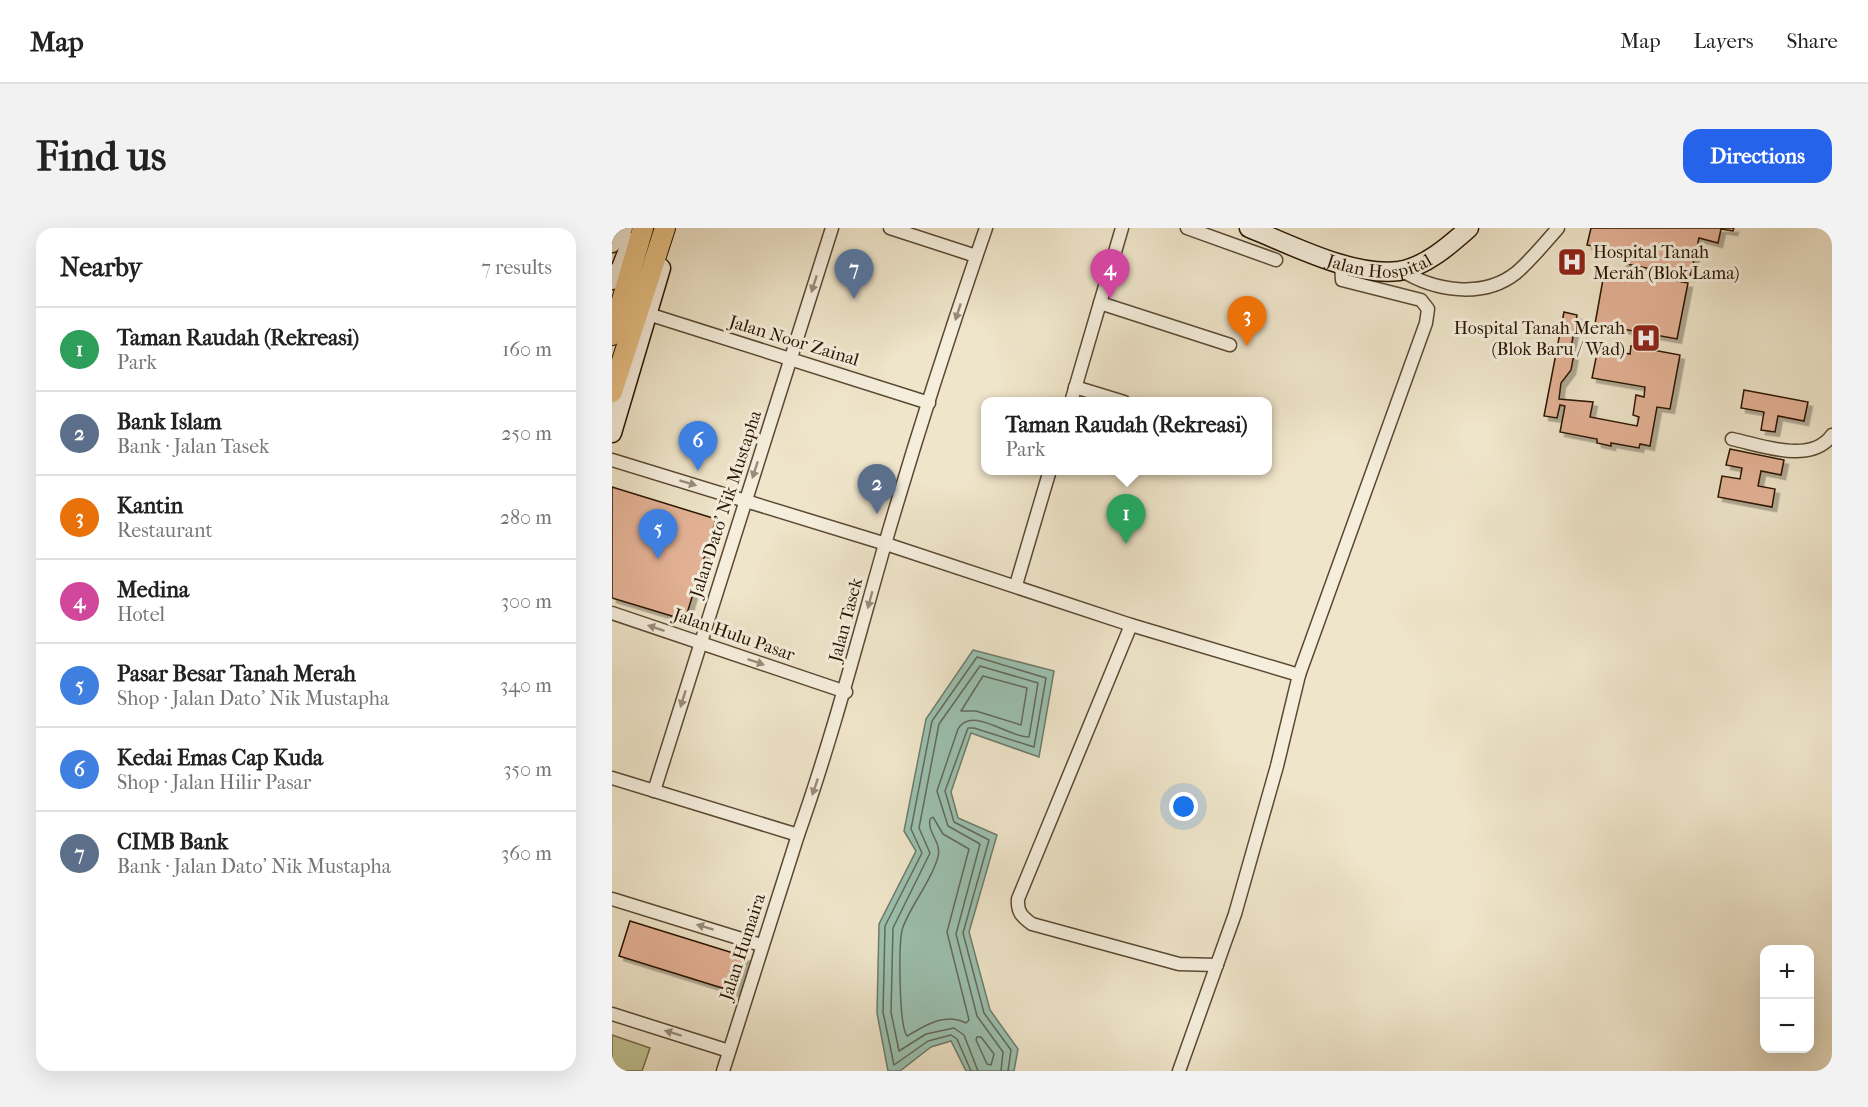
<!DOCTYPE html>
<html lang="en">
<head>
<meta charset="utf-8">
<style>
	body { margin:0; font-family:"IM FELL French Canon",serif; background:#f2f2f2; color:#222 }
	.controls { position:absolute; right:18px; bottom:18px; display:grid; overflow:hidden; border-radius:12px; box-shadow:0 6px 24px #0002 }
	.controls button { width:54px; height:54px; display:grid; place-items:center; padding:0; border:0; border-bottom:2px solid #e0e0e0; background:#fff; color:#222; font:30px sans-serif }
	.you { position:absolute; left:572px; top:579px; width:21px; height:21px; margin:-15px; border:4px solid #fff; border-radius:50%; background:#1a73e8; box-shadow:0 0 0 9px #1a73e833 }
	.badge { display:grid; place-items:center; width:39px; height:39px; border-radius:50%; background:#2563eb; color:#fff; font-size:20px; font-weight:700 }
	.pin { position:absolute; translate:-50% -50px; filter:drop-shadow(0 2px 3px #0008) }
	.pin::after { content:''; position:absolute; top:32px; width:21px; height:18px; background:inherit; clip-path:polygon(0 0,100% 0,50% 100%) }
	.popup { position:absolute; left:369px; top:169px; width:291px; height:78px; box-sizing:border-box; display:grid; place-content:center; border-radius:12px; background:#fff; filter:drop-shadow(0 2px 4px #0005); font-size:20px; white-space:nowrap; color:#767676 }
	.popup b { font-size:22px; color:#222 }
	.popup::after { content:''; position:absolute; left:50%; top:100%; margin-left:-12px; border:12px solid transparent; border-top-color:#fff }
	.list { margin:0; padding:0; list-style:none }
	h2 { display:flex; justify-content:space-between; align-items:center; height:78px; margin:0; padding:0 24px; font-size:26px }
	h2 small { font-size:20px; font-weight:400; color:#767676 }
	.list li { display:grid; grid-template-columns:39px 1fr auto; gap:18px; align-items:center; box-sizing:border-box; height:84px; padding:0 24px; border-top:2px solid #e0e0e0 }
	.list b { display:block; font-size:22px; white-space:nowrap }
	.list p { margin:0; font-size:20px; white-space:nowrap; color:#767676 }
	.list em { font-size:20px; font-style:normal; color:#767676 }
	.map { position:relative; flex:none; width:1220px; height:843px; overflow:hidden; border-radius:18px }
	header { display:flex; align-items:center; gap:36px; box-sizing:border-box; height:84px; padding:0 30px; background:#fff; border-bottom:2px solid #e0e0e0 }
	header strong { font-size:28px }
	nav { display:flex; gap:33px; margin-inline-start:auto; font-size:21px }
	.intro { display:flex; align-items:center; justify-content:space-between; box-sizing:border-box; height:144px; padding:0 36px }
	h1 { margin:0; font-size:42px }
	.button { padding:15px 27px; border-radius:18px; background:#2563eb; color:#fff; font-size:21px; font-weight:700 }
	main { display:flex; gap:36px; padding:0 36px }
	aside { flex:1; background:#fff; border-radius:18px; box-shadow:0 6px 24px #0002 }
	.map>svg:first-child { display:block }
	.green { fill:#c0c292; stroke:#746c49; stroke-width:1.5 }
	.water { fill:#9bc0b0; stroke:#6d7c6a; stroke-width:1.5 }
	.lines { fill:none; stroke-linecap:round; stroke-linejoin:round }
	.shore { stroke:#626a58; stroke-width:1.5 }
	.building { fill:#e4b296; stroke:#291500; stroke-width:1.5; filter:url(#shadow) }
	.street-casing { stroke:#5a4932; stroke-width:15 }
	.secondary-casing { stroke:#291500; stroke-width:21 }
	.primary-casing { stroke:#291500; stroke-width:22 }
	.street { stroke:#f5eedd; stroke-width:12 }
	.secondary { stroke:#f5eedd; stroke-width:18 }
	.primary { stroke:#e8c285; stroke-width:20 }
	.oneway { fill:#998c7a }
	.labels { text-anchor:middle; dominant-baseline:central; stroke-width:6; stroke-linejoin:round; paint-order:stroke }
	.poi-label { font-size:18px; fill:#291500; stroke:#f5eedd; text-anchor:start }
	.street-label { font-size:18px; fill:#291500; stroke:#f5eedd }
</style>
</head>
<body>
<header>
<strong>Map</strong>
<nav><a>Map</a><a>Layers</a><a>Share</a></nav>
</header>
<div class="intro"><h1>Find us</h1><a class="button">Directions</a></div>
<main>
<aside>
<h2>Nearby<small>7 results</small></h2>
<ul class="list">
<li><span class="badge" style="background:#2e9e5b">1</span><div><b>Taman Raudah (Rekreasi)</b><p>Park</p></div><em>160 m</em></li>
<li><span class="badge" style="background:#5c6f8a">2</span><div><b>Bank Islam</b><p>Bank · Jalan Tasek</p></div><em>250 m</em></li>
<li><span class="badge" style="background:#e8710a">3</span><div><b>Kantin</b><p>Restaurant</p></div><em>280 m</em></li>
<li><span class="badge" style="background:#d1479c">4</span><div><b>Medina</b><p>Hotel</p></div><em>300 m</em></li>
<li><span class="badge" style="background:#3f7fe0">5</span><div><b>Pasar Besar Tanah Merah</b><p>Shop · Jalan Dato' Nik Mustapha</p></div><em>340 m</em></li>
<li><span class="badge" style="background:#3f7fe0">6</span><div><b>Kedai Emas Cap Kuda</b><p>Shop · Jalan Hilir Pasar</p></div><em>350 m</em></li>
<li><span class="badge" style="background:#5c6f8a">7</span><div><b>CIMB Bank</b><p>Bank · Jalan Dato' Nik Mustapha</p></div><em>360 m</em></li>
</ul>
</aside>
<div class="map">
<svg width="1220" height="843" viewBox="0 0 1220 843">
	<defs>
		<filter id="shadow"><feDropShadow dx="4.5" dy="4.5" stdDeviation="0" flood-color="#0004"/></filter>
	</defs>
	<rect width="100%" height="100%" fill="#efe5ca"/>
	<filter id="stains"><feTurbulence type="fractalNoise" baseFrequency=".00333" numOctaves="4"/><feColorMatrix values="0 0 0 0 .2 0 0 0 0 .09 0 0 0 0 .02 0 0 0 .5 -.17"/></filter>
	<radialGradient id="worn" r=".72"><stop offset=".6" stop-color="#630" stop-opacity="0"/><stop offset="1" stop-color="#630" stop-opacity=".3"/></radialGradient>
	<polygon class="green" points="0,807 38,820 30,843 0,843"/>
	<polygon class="water" points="361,422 442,443 427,529 359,505 339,564 346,590 385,607 357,704 378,782 406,821 402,843 354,843 339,813 319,819 288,843 276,843 265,785 267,696 304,623 292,603 314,491"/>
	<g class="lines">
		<g class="shore">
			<polygon points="371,448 415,460 409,497 364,483 349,483"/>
			<path d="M321,589L331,606L357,621L335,704L357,792L354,795C332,784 313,798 295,808C287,798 286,712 291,699C300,675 319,654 326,629C330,614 315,605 318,591Z"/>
			<polygon points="365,809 369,809 382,826 379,837 375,836 364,812"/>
			<polyline points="359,843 345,811 339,807 316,813 282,837 271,784 273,698 310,625 299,601 320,493 365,429 434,450 422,519 362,500 356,500 333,563 342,594 377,612 351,705 372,785 399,822 396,843"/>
			<path d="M366,843L352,807L342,800L314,806L287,823L279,784L281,700L318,625L307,600L327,496L368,438L426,455L417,509C397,510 360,477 346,501L325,563L336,598L368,616L344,706L365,788L391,824L389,843"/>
		</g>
	</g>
	<g class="building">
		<polygon points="979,0 1122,0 1121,3 1109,1 1106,15 1087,10 1078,49 1010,35 1012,25 975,17"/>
		<polygon points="993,40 1076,55 1065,111 983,96"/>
		<polygon points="952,84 965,87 958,125 962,126 959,142 949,155 947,171 981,174 978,189 1025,198 1027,189 1021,187 1024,167 1032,169 1033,159 980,150 986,120 1018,126 1019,118 1068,127 1058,181 1045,179 1038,218 1028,216 1027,220 999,215 999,218 985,215 985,211 948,204 953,178 948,177 945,190 932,188"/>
		<polygon points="1132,162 1196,174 1192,193 1166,188 1163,204 1149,202 1152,184 1129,180"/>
		<polygon points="1118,221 1172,232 1169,247 1149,243 1146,258 1163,261 1160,279 1106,269 1110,248 1128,251 1130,240 1114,237"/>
		<polygon points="0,259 104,291 73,392 0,370"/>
		<polygon points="18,693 134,729 123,764 7,728"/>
	</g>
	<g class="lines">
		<g class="street-casing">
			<g id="street">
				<polyline points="278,0 364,28"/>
				<polyline points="575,0 664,32"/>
				<path d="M789,42C822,63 871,71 904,45C919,32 933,15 946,0"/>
				<polyline points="488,75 618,117"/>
				<polyline points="36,86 317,175"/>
				<polyline points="463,159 512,174"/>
				<polyline points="459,174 510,0"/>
				<path d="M1120,211C1149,217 1199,237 1220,207"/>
				<polyline points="0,232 274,316 519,397 687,447"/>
				<polyline points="404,357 438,242"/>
				<polyline points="0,385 234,464"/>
				<path d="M519,397L406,671C405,684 410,689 420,696L567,736L605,737"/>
				<path d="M0,550L186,607C220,511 245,414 273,316C304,210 338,104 374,0"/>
				<polyline points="42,563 220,0"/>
				<polyline points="0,671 149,717"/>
				<polyline points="0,786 117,823"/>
				<polyline points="111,843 186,607"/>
				<polyline points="567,843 623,686 665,538 687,447 814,95 816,81 809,72 730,52 729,35"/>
			</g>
		</g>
		<g class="secondary-casing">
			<g id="secondary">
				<path id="s1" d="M637,0C680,17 740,49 787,43C813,39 838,17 857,0"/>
				<polyline points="0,15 11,0"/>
				<polyline points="0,52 9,40 19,14"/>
				<polyline points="0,205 49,40"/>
			</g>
		</g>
		<g class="primary-casing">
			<g id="primary">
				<polyline points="0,107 31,0"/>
				<polyline points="0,164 53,0"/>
			</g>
		</g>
		<use href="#street" class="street"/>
		<use href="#secondary" class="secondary"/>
		<use href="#primary" class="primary"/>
	</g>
	<defs><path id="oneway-solid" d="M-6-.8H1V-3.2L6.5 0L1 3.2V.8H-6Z" transform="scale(1.5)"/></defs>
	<g class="oneway">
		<use href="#oneway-solid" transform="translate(202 56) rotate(108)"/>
		<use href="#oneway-solid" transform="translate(346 84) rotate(108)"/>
		<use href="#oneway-solid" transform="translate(143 242) rotate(108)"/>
		<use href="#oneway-solid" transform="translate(76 255) rotate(17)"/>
		<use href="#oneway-solid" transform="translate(258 372) rotate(105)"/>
		<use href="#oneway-solid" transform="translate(44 400) rotate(-162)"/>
		<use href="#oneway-solid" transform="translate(144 434) rotate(19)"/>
		<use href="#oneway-solid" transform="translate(71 471) rotate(107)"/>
		<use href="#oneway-solid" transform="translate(203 559) rotate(109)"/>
		<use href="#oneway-solid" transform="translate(93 699) rotate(-163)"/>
		<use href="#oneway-solid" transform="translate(61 805) rotate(-163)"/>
	</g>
	<defs>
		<g id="hospital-square" transform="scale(1.5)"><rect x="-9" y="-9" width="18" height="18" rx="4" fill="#8f2418" stroke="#f5eedd"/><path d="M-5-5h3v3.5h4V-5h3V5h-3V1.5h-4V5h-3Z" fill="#fff"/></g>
	</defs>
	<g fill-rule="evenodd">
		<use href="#hospital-square" x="960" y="34"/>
		<use href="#hospital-square" x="1034" y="110"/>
	</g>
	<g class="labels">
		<g class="poi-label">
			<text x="981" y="24">Hospital Tanah<tspan x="981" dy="21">Merah (Blok Lama)</tspan></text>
			<text x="1013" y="100" text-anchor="end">Hospital Tanah Merah<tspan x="1013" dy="21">(Blok Baru / Wad)</tspan></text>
		</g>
		<g class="street-label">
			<text stroke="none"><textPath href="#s1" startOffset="138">Jalan Hospital</textPath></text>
			<text transform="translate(182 113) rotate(17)">Jalan Noor Zainal</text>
			<text transform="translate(114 276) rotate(-72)">Jalan Dato' Nik Mustapha</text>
			<text transform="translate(234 392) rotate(-75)">Jalan Tasek</text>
			<text transform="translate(122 407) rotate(19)">Jalan Hulu Pasar</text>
			<text transform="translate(131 719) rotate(-72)">Jalan Humaira</text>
		</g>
	</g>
	<rect width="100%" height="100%" filter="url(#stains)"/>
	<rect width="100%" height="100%" fill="url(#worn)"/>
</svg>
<div class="controls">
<button>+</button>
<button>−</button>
</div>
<div class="you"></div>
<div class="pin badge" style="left:514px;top:316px;background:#2e9e5b">1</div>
<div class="popup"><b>Taman Raudah (Rekreasi)</b>Park</div>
<div class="pin badge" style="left:265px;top:286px;background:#5c6f8a">2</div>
<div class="pin badge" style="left:635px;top:118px;background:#e8710a">3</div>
<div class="pin badge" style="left:498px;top:71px;background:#d1479c">4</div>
<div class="pin badge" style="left:46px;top:331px;background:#3f7fe0">5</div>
<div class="pin badge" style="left:86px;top:243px;background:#3f7fe0">6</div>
<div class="pin badge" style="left:242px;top:71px;background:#5c6f8a">7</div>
</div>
</main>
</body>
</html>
